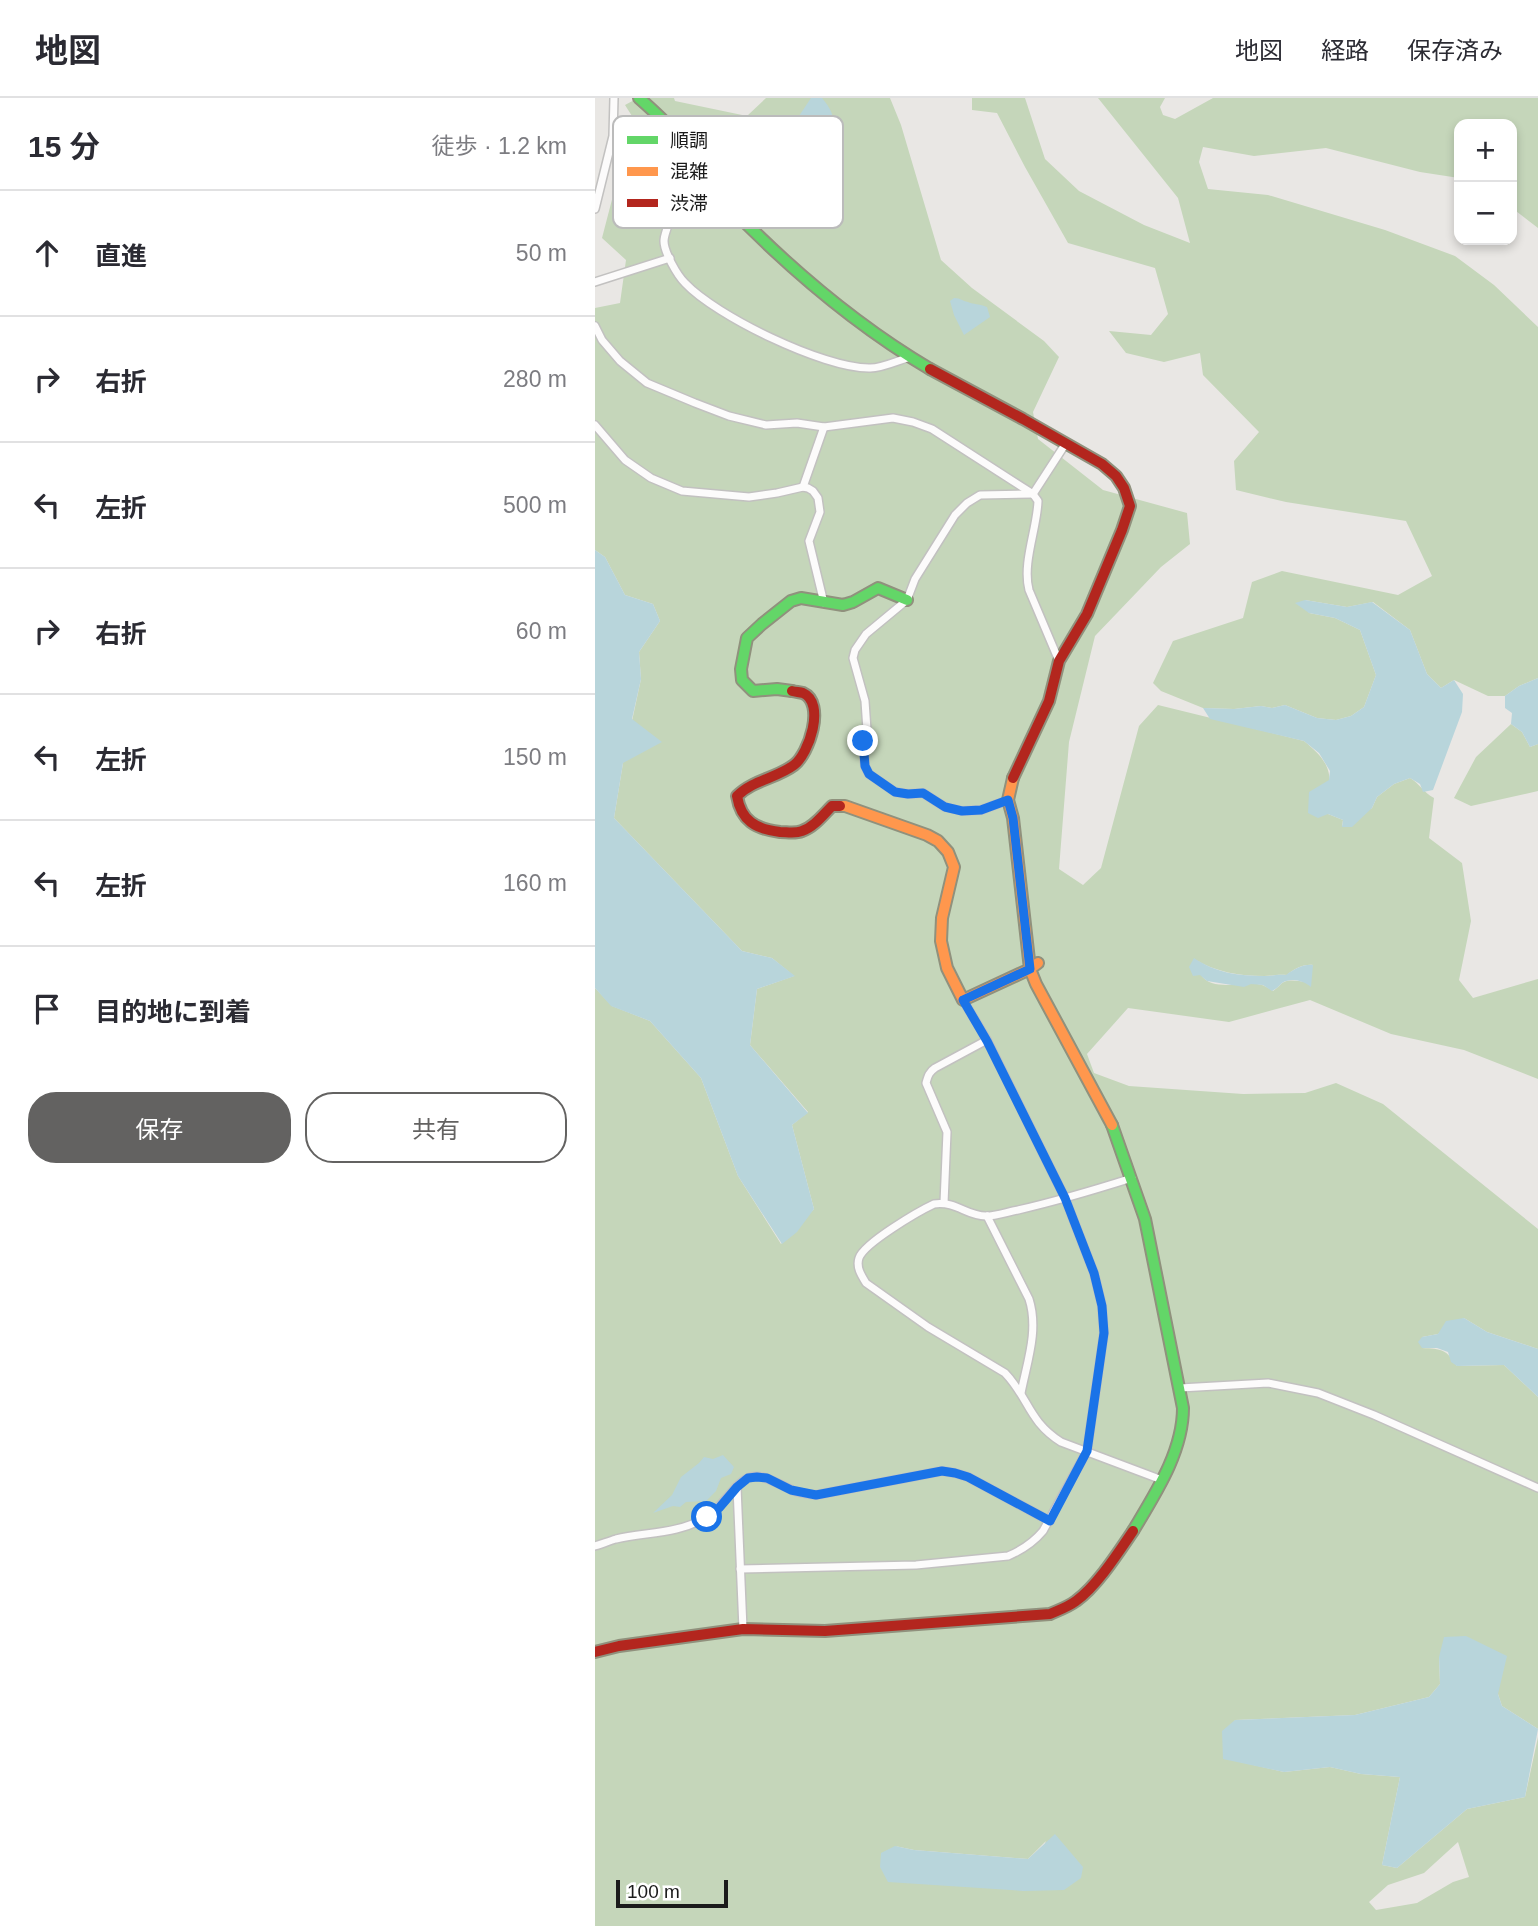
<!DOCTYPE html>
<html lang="ja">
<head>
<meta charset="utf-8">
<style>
	body { margin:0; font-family:Helvetica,"Noto Sans JP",sans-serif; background:#f7f7f7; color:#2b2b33 }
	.controls { position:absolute; right:21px; top:21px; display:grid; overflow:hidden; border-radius:14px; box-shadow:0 4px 10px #0003 }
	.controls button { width:63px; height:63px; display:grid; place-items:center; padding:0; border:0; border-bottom:2px solid #e1e1e2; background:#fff; color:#2b2b33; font:35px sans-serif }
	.scale { position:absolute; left:21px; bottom:18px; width:112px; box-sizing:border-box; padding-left:7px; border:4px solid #1b1b1b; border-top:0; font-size:19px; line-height:24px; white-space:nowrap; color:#1b1b1b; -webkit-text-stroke:5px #fff; paint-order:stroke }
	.stop { position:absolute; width:21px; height:21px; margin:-16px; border:5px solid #1a73e8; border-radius:50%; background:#fff }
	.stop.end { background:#1a73e8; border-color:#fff; box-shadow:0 2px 7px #0008 }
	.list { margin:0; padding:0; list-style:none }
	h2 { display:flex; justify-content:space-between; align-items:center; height:91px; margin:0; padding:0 28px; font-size:30px }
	h2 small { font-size:23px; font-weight:400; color:#7c7c81 }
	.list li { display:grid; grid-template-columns:46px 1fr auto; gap:21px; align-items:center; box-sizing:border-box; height:126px; padding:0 28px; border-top:2px solid #e1e1e2 }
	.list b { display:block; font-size:26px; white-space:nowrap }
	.list em { font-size:23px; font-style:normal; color:#7c7c81 }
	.actions { display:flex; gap:14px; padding:21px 28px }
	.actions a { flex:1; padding:16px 0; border:2px solid #636261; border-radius:28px; text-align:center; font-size:24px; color:#636261 }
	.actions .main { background:#636261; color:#fff }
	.icon { flex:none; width:38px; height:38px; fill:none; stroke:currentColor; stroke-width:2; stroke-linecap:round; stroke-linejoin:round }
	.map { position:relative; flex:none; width:943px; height:1828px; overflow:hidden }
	header { display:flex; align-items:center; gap:42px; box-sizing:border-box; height:98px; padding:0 35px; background:#fff; border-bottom:2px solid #e1e1e2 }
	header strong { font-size:33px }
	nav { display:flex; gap:38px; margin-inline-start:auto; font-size:24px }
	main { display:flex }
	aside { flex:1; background:#fff }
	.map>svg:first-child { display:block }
	.forest { fill:#c5d6ba; fill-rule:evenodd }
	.water { fill:#b8d5db }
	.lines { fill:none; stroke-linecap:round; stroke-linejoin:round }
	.street-casing { stroke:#c2c1c0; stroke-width:10 }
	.fast-casing { stroke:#90917d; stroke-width:14 }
	.slow-casing { stroke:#90917d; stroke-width:14 }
	.jam-casing { stroke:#90917d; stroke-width:14 }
	.street { stroke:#fcfbfb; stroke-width:7 }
	.fast { stroke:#63d668; stroke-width:10 }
	.slow { stroke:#ff974d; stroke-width:10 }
	.jam { stroke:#b3261e; stroke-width:10 }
	.route { stroke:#1a73e8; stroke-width:9 }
	.key { fill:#fff; stroke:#bbb; stroke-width:2 }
	.key-label { font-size:19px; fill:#1b1b1b }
</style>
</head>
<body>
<header>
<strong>地図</strong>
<nav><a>地図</a><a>経路</a><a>保存済み</a></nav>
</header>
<main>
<aside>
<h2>15 分<small>徒歩 · 1.2 km</small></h2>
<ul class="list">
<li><svg class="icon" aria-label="ahead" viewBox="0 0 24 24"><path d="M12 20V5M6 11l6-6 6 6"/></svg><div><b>直進</b></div><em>50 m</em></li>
<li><svg class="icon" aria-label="right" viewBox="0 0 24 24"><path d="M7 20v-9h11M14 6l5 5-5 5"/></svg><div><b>右折</b></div><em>280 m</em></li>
<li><svg class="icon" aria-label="left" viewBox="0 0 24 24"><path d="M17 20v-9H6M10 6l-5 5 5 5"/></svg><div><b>左折</b></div><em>500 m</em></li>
<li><svg class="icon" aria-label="right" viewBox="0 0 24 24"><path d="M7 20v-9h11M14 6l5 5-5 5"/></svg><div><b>右折</b></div><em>60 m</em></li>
<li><svg class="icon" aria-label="left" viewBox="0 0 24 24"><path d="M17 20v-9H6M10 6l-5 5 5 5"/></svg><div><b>左折</b></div><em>150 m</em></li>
<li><svg class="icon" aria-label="left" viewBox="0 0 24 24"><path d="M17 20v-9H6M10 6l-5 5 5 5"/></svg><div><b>左折</b></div><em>160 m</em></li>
<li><svg class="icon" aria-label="arrive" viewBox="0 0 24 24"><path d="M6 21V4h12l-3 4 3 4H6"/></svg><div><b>目的地に到着</b></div></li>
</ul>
<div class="actions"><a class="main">保存</a><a>共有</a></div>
</aside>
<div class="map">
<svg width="943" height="1828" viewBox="0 0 943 1828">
	<rect width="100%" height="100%" fill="#e9e7e4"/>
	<g class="forest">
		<path d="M43,0H79L80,3L152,18L171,0H295L306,27L346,162L377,190L449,243L464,259L438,314L443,341L508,392L592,415L595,446L566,469L500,538L474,644L464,771L488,787L506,770L544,628L563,607L709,643C741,669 735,678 733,716L748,722L747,728L777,710L782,699L799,686L815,680C825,686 828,694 839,700L834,740L867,765L876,823L864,882L878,900L943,881V981L869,952L796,936L715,902L634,924L533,910L492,956L499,975L534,988L648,996L710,995L741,985L788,1006L943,1131V1251L892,1234L869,1220L843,1236L827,1239V1250C847,1251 851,1251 862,1268L909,1267L943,1299V1631L907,1608L903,1596L844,1559L845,1586L834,1599L760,1617L640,1622L628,1660L689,1674L735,1669L766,1676L805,1679L787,1767L802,1770L872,1711L930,1699L943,1639V1828H0V890L17,908L55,923L106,980L143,1078L186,1146L219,1111L197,1027L213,1014L155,947L162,891L199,878L177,860L147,853L19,720L28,665L46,581L44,554L65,523L58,506L30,497L10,459L0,452V210L25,205L31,162L7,140L20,90L89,106L101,87L54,45L30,7ZM599,861C621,874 644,878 669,878C677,878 683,876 692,877C699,871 708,866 718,867L710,884C704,883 695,881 689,884C685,886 683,890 678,893C677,892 668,887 667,887C651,882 618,895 606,877C603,873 601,866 599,861ZM451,1743L429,1793L300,1748L319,1752L433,1761ZM863,1744L874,1779L858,1784L822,1805L781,1812L774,1804L793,1787L829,1775Z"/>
		<polygon points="377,0 430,0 450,61 484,93 549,127 595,145 583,100 503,0 570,0 565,9 568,17 580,21 618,0 943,0 943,130 917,110 917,26 864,26 864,80 825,74 731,50 659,58 608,49 604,64 613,91 673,97 790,132 860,158 899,187 943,229 943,580 924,588 910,598 893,598 859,582 846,590 832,576 815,532 778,504 752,509 710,502 714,515 740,520 765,532 781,577 769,609 756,618 741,622 722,620 690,607 677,610 666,608 639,611 608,610 566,593 558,585 578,543 648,520 657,484 687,473 803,497 837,478 811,423 691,404 641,392 639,363 664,334 608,277 605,255 569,264 531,255 514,233 556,237 573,216 560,170 473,145 430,69 402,15 377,12"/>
		<polygon points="916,626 927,634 935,649 943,646 943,693 876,708 859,700 881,659"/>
	</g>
	<g class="water">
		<path d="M216,0H227C239,15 239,18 236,36C220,40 207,62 197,74L189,70L182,72L173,70L170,75H150L180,54L184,49L188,38L198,27Z"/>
		<path d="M359,200C366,200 367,203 373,204C380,207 382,205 392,209L395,219L369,237L359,217L355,203Z"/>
		<polygon points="0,452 10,459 30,497 58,506 65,523 44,554 46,581 37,621 67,644 28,665 19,720 147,853 177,860 200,878 162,891 155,947 213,1015 197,1027 219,1111 202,1134 187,1146 143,1078 106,980 55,923 16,908 0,890"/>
		<polygon points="710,502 752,509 777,504 815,532 832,576 846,590 859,582 868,596 867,614 838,692 828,694 825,686 815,680 799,686 782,699 777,710 757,729 747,729 748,722 733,716 723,720 713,715 714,694 734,682 735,673 724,655 709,643 615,621 608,610 639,611 666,608 677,610 690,607 722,620 741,622 756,618 769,609 781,577 765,532 740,520 714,515 700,505"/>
		<polygon points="943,580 943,646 935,649 927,634 916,626 917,615 910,610 910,598 924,588"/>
		<path d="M599,860C621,875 644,878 669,878C677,878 683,876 691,877C700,871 708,866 718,867L716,889C709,883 696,879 687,885C684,888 681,891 677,893L668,887L656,886L649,889L612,883L605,877L598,878L594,869Z"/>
		<polygon points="869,1220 892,1234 943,1251 943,1299 909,1267 862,1268 856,1264 853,1254 842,1250 827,1250 823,1244 827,1239 843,1236 851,1223"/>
		<polygon points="128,1357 139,1369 136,1376 126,1380 121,1393 111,1403 91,1404 85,1409 78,1408 58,1415 77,1397 86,1379 104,1365 109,1359 118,1361"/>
		<polygon points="871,1538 912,1558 903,1596 907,1608 943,1631 930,1699 872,1711 802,1770 787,1767 805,1679 766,1676 735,1669 689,1674 628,1661 627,1633 640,1622 760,1617 834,1599 845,1586 844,1559 849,1539"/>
		<polygon points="460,1736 488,1769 486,1780 469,1792 429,1793 293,1784 285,1769 286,1755 300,1748 319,1752 433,1761"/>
	</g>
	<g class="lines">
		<g class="street-casing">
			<g id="street">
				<path d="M97,67C88,87 78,105 73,127C72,131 69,138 69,143C69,154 82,177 90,185C121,218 228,270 274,270C285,271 304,262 315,259"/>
				<polyline points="0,111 18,38 19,0"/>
				<polyline points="0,184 75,160"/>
				<path d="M0,228L7,242L25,263L52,285L100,305L134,318L171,327L202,325L229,329L298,320L318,324L337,331L438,396L443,403C442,431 427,465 434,492L464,563"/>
				<polyline points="0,327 30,362 56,380 87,393 154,399 182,395 208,389 213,390 218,393 223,400 225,414 214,443 229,505"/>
				<polyline points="208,389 229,329"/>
				<polyline points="438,396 471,345"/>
				<polyline points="413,702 386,712 367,713 350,709 328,695 313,696 300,694 274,676 270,668 268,643 272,632 270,603 258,560 260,552 271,536 312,502 320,481 360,417 372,405 385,397 437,396"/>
				<path d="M537,1080C499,1092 462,1103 423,1112C412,1114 401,1118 391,1118C371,1118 362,1103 339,1106C324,1113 269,1145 264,1160C261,1169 266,1177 271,1185L333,1229L410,1275C434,1300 433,1323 466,1344L567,1382"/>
				<path d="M349,1105L352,1034L331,985C333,978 334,974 340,970L392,942"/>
				<path d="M392,1118L434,1201C444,1232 432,1264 426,1295"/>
				<polyline points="585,1290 673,1285 723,1295 779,1317 943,1390"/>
				<polyline points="142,1389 148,1531"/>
				<path d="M0,1448C7,1446 14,1443 21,1441C51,1434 82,1436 110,1420C127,1411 139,1386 153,1380C168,1374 186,1388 199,1393C206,1395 213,1396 221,1397L347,1373L360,1375L373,1379L455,1423"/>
				<path d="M145,1471L321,1467L413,1458C427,1452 438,1445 448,1433L492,1353L509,1235L507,1208L499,1175L470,1100L392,942L368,902"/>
			</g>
		</g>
		<g class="fast-casing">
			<g id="fast">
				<path d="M44,0C61,15 79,31 91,51C93,56 94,61 97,66C103,77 115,89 124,98C187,164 257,225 335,271"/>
				<polyline points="197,593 182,591 158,593 147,582 146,571 152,540 167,526 196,503 206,500 248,507 258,504 283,490 312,502"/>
				<path d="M517,1027L550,1121L588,1310C588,1354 560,1396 538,1433"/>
			</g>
		</g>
		<g class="slow-casing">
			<g id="slow">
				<polyline points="245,708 250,708 332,737 343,743 353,754 359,769 347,820 346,843 352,870 368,902 435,871 418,720 413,702 418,680"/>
				<polyline points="443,865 435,871 441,886 517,1027"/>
			</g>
		</g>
		<g class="jam-casing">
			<g id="jam">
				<polyline points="335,271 428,321 507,366 521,378 529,390 535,408 527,432 492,516 464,563 454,603 418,680"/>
				<path d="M197,593C201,594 205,594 208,595C231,605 214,656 199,667C182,680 158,682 142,698C146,723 161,731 185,734C192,734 200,736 207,733C219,729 228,717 237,708H245"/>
				<path d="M0,1554L24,1548L148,1531L230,1533L455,1516C464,1512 473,1509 481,1503C502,1488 523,1455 538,1433"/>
			</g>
		</g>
		<use href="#street" class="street"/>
		<use href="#fast" class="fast"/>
		<use href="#slow" class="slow"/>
		<use href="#jam" class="jam"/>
	</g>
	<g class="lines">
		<polyline class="route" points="112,1419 124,1410 142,1389 153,1380 162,1379 172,1380 196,1392 221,1397 347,1373 360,1375 373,1379 455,1423 492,1353 509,1235 507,1208 499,1175 470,1100 392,943 368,902 435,871 418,720 413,702 386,712 367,713 350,709 328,695 313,696 300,694 274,676 270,668 268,643"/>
	</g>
	<rect x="18" y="18" width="230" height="112" rx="10" class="key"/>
	<rect x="32" y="38" width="31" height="8" fill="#63d668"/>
	<rect x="32" y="69" width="31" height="9" fill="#ff974d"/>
	<rect x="32" y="101" width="31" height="8" fill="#b3261e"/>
	<g class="key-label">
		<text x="75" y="49">順調</text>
		<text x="75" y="80">混雑</text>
		<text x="75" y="112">渋滞</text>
	</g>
</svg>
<div class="controls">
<button>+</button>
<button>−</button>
</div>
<div class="scale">100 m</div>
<div class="stop" style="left:112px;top:1419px"></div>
<div class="stop end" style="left:268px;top:643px"></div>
</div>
</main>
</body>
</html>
